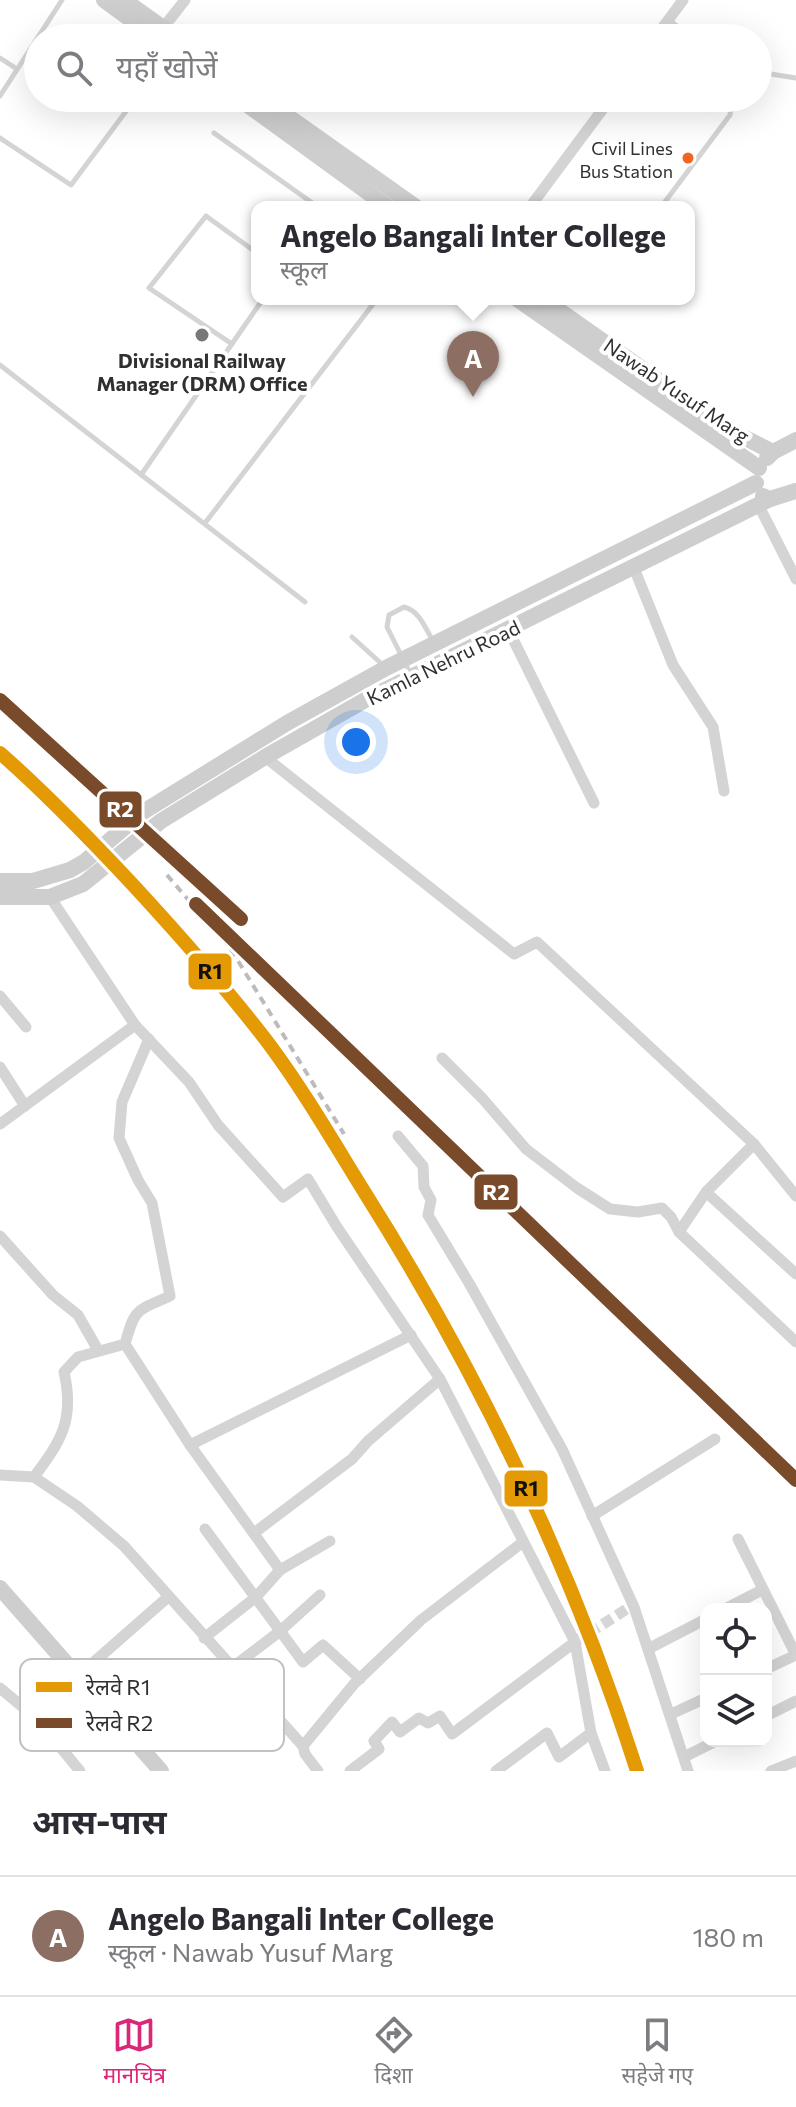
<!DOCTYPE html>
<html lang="hi">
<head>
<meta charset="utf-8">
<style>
	body { margin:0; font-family:Commissioner,"Noto Sans Devanagari",sans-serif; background:#f7f7f7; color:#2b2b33 }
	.controls { position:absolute; right:24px; bottom:24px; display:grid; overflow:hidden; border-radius:16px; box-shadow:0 8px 32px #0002 }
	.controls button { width:72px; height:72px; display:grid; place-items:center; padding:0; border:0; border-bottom:2px solid #e1e1e2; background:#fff; color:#2b2b33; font:40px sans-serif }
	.you { position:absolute; left:356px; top:742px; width:28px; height:28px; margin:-20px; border:6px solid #fff; border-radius:50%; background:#1a73e8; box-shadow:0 0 0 12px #1a73e833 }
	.badge { display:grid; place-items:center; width:52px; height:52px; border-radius:50%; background:#db2777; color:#fff; font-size:26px; font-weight:700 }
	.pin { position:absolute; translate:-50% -66px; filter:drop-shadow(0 2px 4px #0008) }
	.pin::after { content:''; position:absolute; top:42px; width:28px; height:24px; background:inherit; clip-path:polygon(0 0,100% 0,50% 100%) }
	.popup { position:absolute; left:251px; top:201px; width:444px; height:104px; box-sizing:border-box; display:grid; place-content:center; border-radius:16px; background:#fff; filter:drop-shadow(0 2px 6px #0005); font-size:26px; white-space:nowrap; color:#7c7c81 }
	.popup b { font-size:30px; color:#2b2b33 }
	.popup::after { content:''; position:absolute; left:50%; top:100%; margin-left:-16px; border:16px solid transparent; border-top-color:#fff }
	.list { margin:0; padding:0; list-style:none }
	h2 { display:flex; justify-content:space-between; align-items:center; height:104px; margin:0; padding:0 32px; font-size:34px }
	h2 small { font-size:26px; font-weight:400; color:#7c7c81 }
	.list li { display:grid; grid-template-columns:52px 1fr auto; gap:24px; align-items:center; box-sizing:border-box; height:120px; padding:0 32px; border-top:2px solid #e1e1e2 }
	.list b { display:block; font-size:30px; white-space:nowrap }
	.list p { margin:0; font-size:26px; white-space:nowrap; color:#7c7c81 }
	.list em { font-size:26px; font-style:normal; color:#7c7c81 }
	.icon { flex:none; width:44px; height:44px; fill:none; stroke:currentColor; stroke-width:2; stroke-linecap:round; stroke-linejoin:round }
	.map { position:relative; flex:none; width:796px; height:1771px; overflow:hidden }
	.search { position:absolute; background:#fff; box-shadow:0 8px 32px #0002; left:24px; right:24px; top:24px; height:88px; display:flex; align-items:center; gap:20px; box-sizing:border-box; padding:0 28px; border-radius:44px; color:#7c7c81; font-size:30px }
	.sheet { height:224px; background:#fff }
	nav { display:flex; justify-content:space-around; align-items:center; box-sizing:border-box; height:112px; border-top:2px solid #e1e1e2; background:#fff; font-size:22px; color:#7c7c81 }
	nav a { display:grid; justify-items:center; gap:4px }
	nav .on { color:#db2777 }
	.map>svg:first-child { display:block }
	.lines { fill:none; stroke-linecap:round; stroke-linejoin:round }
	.minor-tunnel { stroke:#d6d6d6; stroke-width:11; stroke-dasharray:11 5.5; stroke-linecap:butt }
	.service { stroke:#d4d4d4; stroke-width:5 }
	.minor { stroke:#d4d4d4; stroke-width:11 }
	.secondary { stroke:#cecece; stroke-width:16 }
	.rail { stroke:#bcbcbc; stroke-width:4; stroke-dasharray:8 6; stroke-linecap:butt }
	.rail-1-casing { stroke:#fff; stroke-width:20 }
	.rail-2-casing { stroke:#fff; stroke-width:20 }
	.rail-1 { stroke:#e39a05; stroke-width:14 }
	.rail-2 { stroke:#7a4b2a; stroke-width:14 }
	.bus-dot { fill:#f26522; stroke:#fff; stroke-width:3 }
	.poi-dot { fill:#787878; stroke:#fff; stroke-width:3 }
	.labels { text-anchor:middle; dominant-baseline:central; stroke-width:8; stroke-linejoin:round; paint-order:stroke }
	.bus-label { font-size:18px; fill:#303030; stroke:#fff; text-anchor:end }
	.poi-label { font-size:20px; font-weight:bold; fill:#303030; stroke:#fff }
	.street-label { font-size:20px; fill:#303030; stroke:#fff }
	.key { fill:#fff; stroke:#c1c1c1; stroke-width:2 }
	.key-label { font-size:22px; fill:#303030 }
	.line-badge { stroke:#fff; stroke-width:3 }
	.badge-label { font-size:22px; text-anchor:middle; font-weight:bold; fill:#fff }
	.pale-badge-label { font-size:22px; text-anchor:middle; font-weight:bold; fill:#111 }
</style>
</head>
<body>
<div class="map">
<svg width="796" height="1771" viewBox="0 0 796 1771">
	<rect width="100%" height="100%" fill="#fff"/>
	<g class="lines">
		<polyline class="minor-tunnel" points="575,1642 633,1605"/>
		<g class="service">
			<polyline points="669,20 693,38"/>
			<polyline points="0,58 17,69"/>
			<polyline points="758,72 796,78"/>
			<polyline points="0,96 62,0"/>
			<polyline points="214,133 318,207"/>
			<polyline points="0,138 71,185 136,98"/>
			<polyline points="661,207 730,115 732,98"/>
			<polyline points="232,344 149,288 206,216 257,253"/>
			<polyline points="0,365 305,602"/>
			<polyline points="141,475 263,299"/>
			<polyline points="205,523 377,299"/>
			<polyline points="352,637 384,666"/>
			<path d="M411,675L387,627L389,615L404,607C420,611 425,628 433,641"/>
		</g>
		<g class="minor">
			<polyline points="163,28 185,0"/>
			<polyline points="655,38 683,0"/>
			<polyline points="530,207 611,98"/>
			<polyline points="759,506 796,579"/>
			<polyline points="634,568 673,665 713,727 724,791"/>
			<polyline points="508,629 594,803"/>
			<polyline points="265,757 514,954 537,942 754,1144 796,1196"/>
			<polyline points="50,897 135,1025 189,1082 218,1125 283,1197 308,1179 337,1227 440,1379 575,1642 591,1733 605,1771"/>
			<polyline points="0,996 26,1027"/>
			<polyline points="442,1058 483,1099 526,1149 577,1188 610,1209 638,1212 662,1208 671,1217 679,1232"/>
			<polyline points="0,1067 25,1106"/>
			<polyline points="0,1124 135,1025"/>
			<polyline points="398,1136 423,1166 424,1187 431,1200 428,1215 469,1283 562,1449 634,1607 688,1771"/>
			<polyline points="754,1144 706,1192 679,1232 796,1342"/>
			<polyline points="706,1192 796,1274"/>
			<polyline points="0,1236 53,1295 78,1315 98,1350"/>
			<polyline points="125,1344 190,1445 280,1570 256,1597 204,1638"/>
			<polyline points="190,1445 411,1335"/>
			<polyline points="0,1475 34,1477 77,1506 124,1546 303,1746 305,1754 318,1771"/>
			<path d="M34,1477C61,1441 75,1420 64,1372L78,1357L125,1344C135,1308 136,1311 170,1296L152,1203L138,1180L119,1138L122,1102L149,1039"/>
			<polyline points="592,1516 715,1439"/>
			<polyline points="205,1529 303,1662 323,1645 360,1679"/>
			<polyline points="254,1533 352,1459 368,1441 440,1379"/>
			<polyline points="738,1539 796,1655"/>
			<polyline points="280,1570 330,1541"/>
			<polyline points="725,1609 762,1590"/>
			<polyline points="648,1649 706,1619"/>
			<polyline points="233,1667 279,1632 320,1595"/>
			<polyline points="766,1669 796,1655"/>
			<polyline points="78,1676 168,1597"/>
			<polyline points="0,1688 37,1719 80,1771"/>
			<polyline points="671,1714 706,1698"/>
			<polyline points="766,1716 796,1701"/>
			<polyline points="303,1746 354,1684 421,1620 523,1542"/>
			<polyline points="684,1757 716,1741"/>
			<polyline points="350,1771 379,1749 374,1741 392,1722 400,1732 419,1718 428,1723 440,1716 452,1734 575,1642"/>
			<polyline points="496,1771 547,1733 559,1757 591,1733"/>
			<polyline points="771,1771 796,1761"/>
		</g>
		<g class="secondary">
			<polyline points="104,0 156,38"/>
			<polyline points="124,0 177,38"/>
			<polyline points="238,98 388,207"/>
			<polyline points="262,98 416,207"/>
			<polyline points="517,299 759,468"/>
			<polyline points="543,299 728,429 773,452"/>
			<polyline points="767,458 773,452 796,440"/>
			<polyline points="763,496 770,499 796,491"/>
			<polyline points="0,881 33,881 70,870 84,862 143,812 287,723 386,668 756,483"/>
			<polyline points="0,897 50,897 83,884 161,821 265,757 367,699 770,499"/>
			<polyline points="0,1588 161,1771"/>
		</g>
		<polyline class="rail" points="167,875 232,951 344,1134"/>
		<g class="rail-1-casing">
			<path id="rail-1" d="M0,753C48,795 91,840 134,886C181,937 227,989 269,1044C304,1091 334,1143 365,1193C479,1374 572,1567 637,1771"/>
		</g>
		<g class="rail-2-casing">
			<g id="rail-2">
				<polyline points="0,700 241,919"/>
				<polyline points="196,904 796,1480"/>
			</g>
		</g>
		<use href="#rail-1" class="rail-1"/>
		<use href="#rail-2" class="rail-2"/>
	</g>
	<circle class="bus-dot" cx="688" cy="158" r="7"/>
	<circle class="poi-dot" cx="202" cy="335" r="8"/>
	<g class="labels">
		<g class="bus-label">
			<text x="673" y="148">Civil Lines<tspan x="673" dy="23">Bus Station</tspan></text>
		</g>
		<g class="poi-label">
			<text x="202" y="360">Divisional Railway<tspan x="202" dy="23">Manager (DRM) Office</tspan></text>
		</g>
		<g class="street-label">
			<text transform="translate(677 390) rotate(34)">Nawab Yusuf Marg</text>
			<text transform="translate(443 662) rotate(-26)">Kamla Nehru Road</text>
		</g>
	</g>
	<rect x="20" y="1659" width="264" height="92" rx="12" class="key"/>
	<rect x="36" y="1682" width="36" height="10" fill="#e39a05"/>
	<rect x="36" y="1718" width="36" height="10" fill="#7a4b2a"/>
	<g class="key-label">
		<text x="86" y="1695">रेलवे R1</text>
		<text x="86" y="1731">रेलवे R2</text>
	</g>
	<g class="line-badge">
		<rect x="98" y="790" width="45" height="39" rx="8" fill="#7a4b2a"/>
		<rect x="187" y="952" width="46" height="39" rx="8" fill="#e39a05"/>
		<rect x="473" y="1173" width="46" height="38" rx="8" fill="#7a4b2a"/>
		<rect x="503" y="1469" width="46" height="39" rx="8" fill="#e39a05"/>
	</g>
	<g class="badge-label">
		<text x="120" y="817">R2</text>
		<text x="496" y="1200">R2</text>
	</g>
	<g class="pale-badge-label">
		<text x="210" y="979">R1</text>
		<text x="526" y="1496">R1</text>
	</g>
</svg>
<div class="controls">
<button><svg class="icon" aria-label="locate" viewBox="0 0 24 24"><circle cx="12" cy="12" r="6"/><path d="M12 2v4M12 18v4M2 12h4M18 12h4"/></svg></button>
<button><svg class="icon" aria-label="layers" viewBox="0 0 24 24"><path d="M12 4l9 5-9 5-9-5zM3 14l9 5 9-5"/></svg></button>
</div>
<div class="you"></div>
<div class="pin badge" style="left:473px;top:397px;background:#8d6e63">A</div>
<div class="popup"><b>Angelo Bangali Inter College</b>स्कूल</div>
<div class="search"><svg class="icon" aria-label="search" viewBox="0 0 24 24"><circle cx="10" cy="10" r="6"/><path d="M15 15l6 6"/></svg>यहाँ खोजें</div>
</div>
<section class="sheet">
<h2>आस-पास<small></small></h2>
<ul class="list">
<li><span class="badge" style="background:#8d6e63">A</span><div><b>Angelo Bangali Inter College</b><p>स्कूल · Nawab Yusuf Marg</p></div><em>180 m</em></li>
</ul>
</section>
<nav>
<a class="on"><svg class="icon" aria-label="map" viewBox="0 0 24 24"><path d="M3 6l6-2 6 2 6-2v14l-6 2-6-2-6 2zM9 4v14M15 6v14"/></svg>मानचित्र</a>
<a><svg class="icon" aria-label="directions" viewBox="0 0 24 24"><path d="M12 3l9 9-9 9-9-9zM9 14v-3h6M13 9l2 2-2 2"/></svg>दिशा</a>
<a><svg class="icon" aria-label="saved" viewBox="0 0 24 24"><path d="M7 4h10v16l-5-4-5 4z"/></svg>सहेजे गए</a>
</nav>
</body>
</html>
